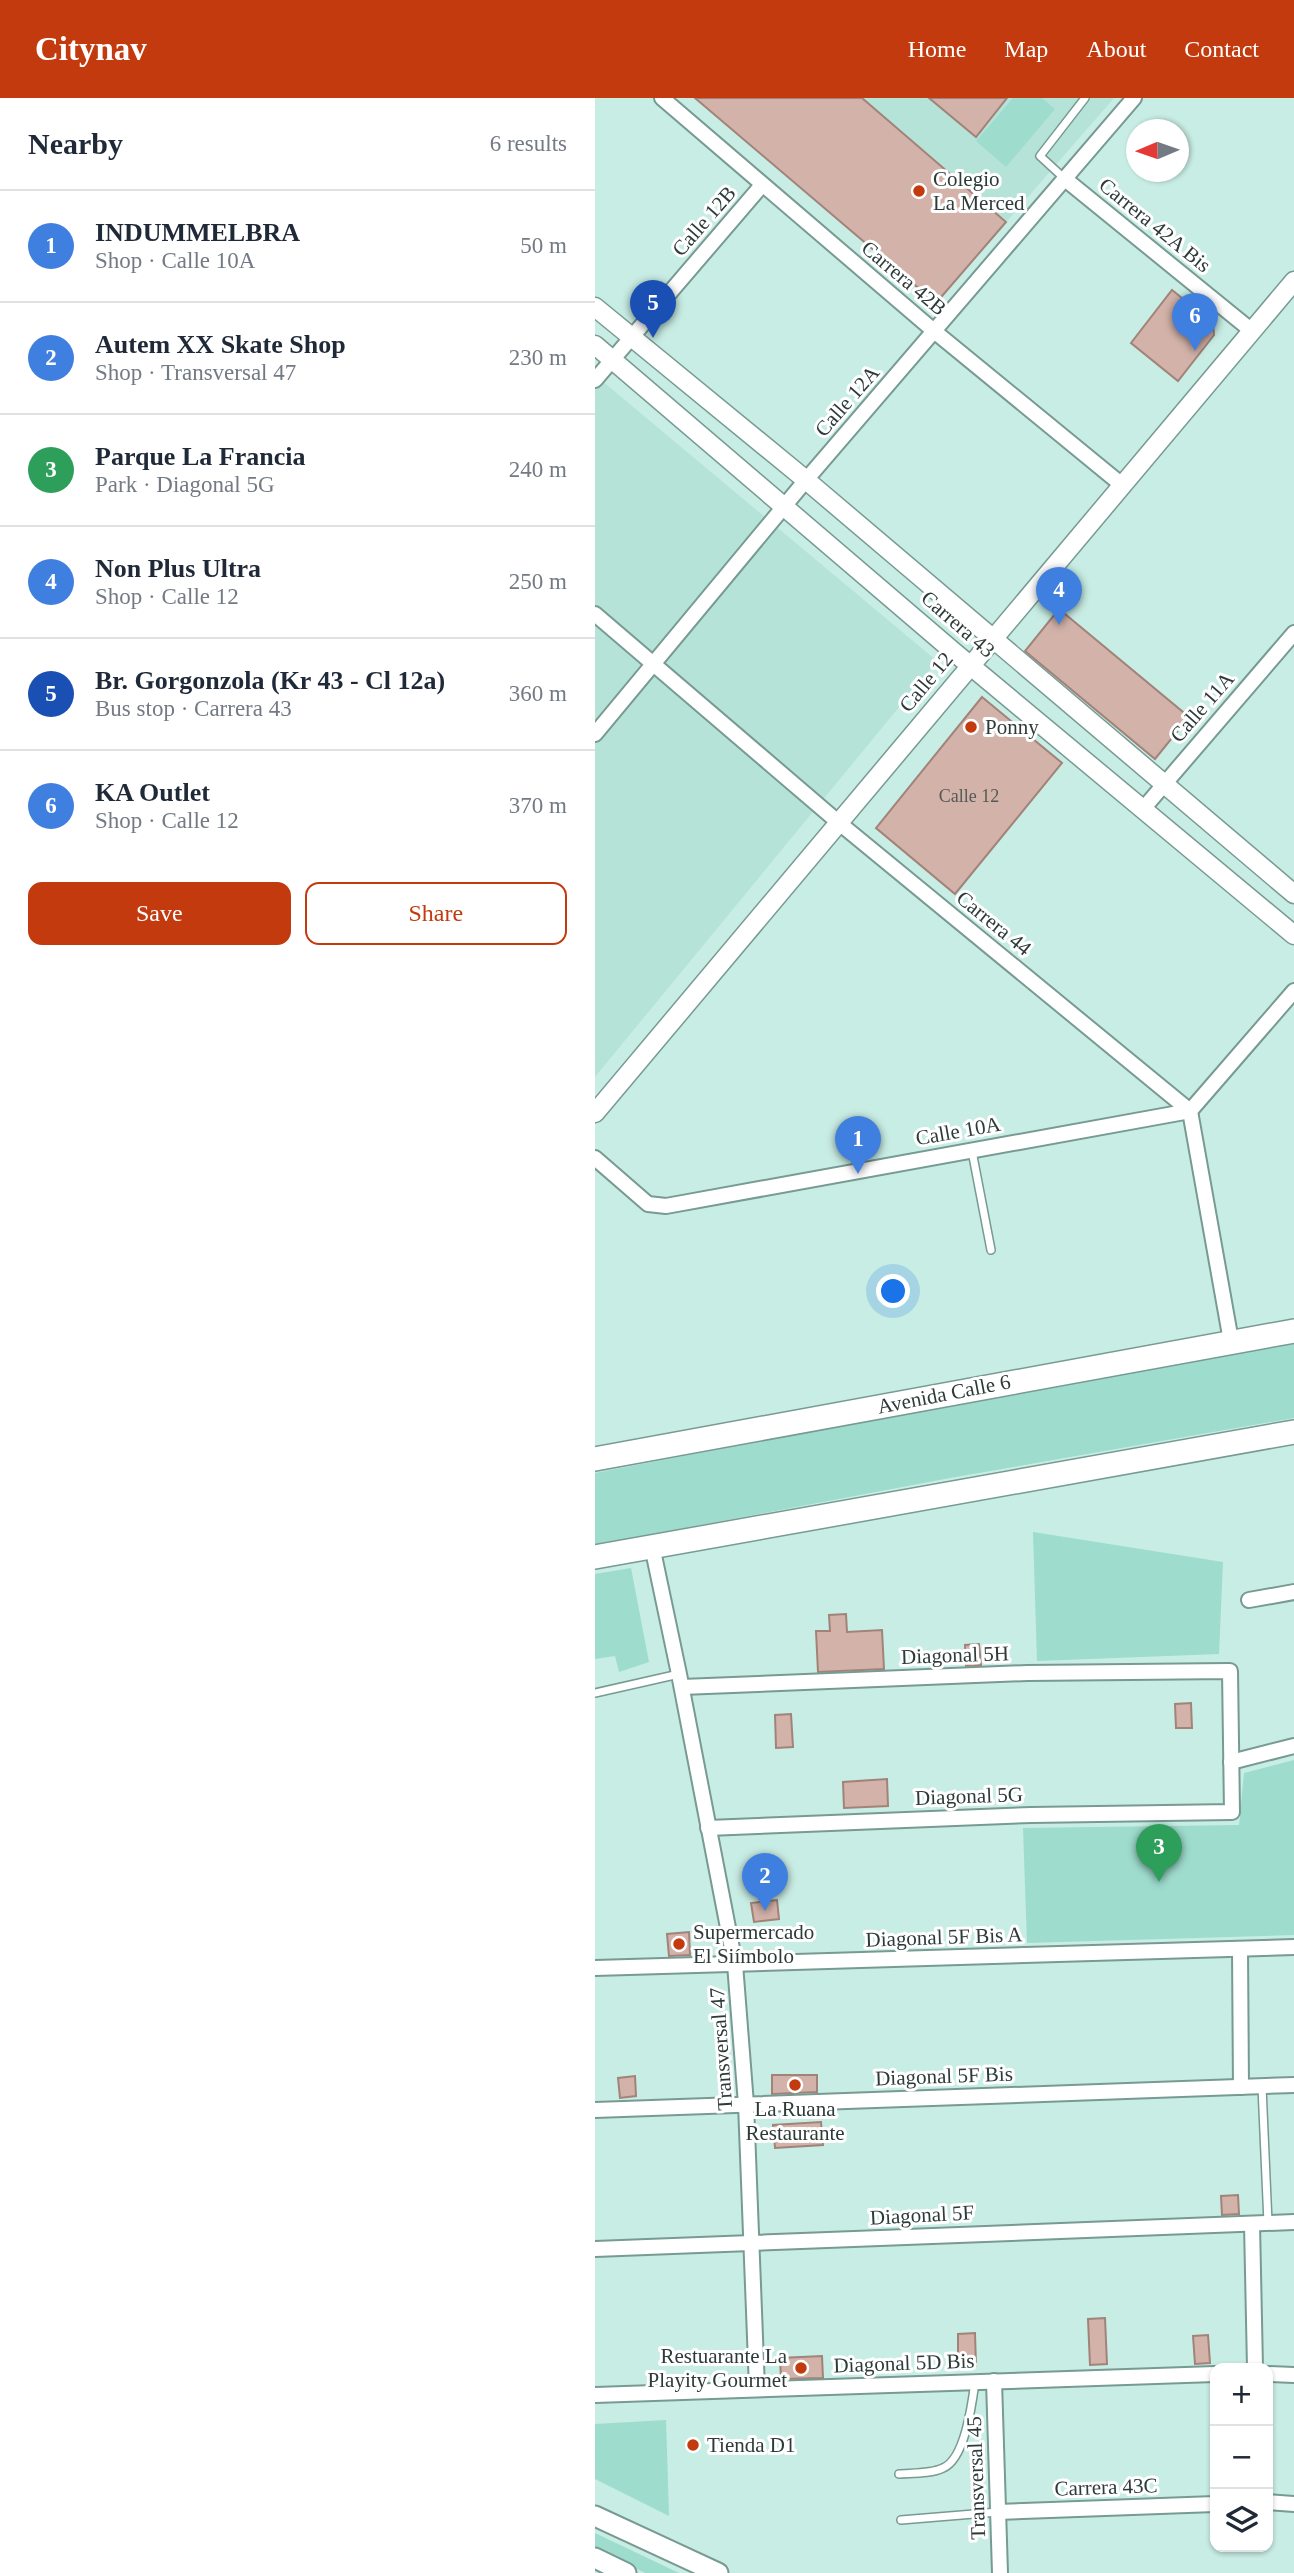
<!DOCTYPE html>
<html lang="en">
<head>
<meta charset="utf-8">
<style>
	body { margin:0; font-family:Georgia,serif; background:#f2f2f3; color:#1f2937 }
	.controls { position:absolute; right:21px; bottom:21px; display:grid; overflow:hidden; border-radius:14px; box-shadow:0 2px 5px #0004 }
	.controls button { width:63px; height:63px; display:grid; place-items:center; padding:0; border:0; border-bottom:2px solid #e0e1e3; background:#fff; color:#1f2937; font:35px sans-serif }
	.compass { position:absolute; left:531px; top:21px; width:63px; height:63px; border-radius:50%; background:#fff; box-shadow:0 2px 5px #0004; rotate:268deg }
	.you { position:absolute; left:299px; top:1194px; width:24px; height:24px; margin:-18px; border:5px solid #fff; border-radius:50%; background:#1a73e8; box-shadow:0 0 0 10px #1a73e833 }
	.badge { display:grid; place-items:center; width:46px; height:46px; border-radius:50%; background:#c23a0d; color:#fff; font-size:23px; font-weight:700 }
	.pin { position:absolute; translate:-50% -58px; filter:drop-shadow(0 2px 4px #0008) }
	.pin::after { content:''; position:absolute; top:37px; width:24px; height:21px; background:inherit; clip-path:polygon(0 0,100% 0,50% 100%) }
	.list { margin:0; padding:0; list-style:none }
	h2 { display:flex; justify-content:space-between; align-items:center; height:91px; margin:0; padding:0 28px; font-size:30px }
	h2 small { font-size:23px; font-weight:400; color:#747a83 }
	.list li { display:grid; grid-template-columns:46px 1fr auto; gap:21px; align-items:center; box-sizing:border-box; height:112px; padding:0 28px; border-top:2px solid #e0e1e3 }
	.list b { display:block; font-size:26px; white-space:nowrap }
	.list p { margin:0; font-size:23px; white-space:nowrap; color:#747a83 }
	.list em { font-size:23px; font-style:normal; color:#747a83 }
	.actions { display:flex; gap:14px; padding:21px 28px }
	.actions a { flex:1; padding:16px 0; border:2px solid #c23a0d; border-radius:14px; text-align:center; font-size:24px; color:#c23a0d }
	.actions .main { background:#c23a0d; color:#fff }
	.icon { flex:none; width:38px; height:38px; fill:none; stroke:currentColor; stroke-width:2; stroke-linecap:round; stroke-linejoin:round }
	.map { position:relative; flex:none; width:699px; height:2475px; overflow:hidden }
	header { display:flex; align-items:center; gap:42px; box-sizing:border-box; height:98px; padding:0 35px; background:#c23a0d; color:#fff }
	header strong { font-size:33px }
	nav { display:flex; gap:38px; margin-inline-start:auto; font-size:24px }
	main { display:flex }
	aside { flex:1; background:#fff }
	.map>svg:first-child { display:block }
	.built { fill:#b5e3d8 }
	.green { fill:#9edcce }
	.building { fill:#d3b2a9; stroke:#a1837a; stroke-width:2 }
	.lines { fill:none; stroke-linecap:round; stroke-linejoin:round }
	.service-casing { stroke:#779a92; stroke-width:10 }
	.minor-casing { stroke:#779a92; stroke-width:18 }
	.tertiary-casing { stroke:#779a92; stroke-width:21 }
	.secondary-casing { stroke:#779a92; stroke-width:23 }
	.primary-casing { stroke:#779a92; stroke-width:26 }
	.service { stroke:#fff; stroke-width:7 }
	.minor { stroke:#fff; stroke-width:14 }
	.tertiary { stroke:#fff; stroke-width:18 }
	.secondary { stroke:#fff; stroke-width:19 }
	.primary { stroke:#fff; stroke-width:23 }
	.poi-dot { fill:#c23a0d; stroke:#fff; stroke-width:2.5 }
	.labels { text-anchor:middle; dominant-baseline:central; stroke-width:6; stroke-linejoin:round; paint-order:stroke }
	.number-label { font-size:18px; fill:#565954 }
	.poi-label { font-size:21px; fill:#2d3b38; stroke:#fff; text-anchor:start }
	.street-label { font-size:21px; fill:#2d3b38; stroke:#fff }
</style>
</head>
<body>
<header>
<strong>Citynav</strong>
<nav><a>Home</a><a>Map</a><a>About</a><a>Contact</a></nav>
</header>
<main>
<aside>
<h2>Nearby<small>6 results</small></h2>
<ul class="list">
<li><span class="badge" style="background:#3f7fe0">1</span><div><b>INDUMMELBRA</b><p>Shop · Calle 10A</p></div><em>50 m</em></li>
<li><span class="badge" style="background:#3f7fe0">2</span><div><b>Autem XX Skate Shop</b><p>Shop · Transversal 47</p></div><em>230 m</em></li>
<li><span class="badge" style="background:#2e9e5b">3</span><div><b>Parque La Francia</b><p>Park · Diagonal 5G</p></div><em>240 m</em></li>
<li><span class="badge" style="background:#3f7fe0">4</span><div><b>Non Plus Ultra</b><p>Shop · Calle 12</p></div><em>250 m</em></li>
<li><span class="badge" style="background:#1a4fb4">5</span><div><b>Br. Gorgonzola (Kr 43 - Cl 12a)</b><p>Bus stop · Carrera 43</p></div><em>360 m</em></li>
<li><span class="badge" style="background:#3f7fe0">6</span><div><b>KA Outlet</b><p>Shop · Calle 12</p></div><em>370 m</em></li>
</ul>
<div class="actions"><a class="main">Save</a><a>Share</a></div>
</aside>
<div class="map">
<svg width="699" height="2475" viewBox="0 0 699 2475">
	<rect width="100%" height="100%" fill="#c8ede4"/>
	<g class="built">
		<polygon points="100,0 519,0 341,205"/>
		<polygon points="0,277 342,563 0,979"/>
	</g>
	<g class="green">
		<polygon points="418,0 447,0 460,11 411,69 381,43"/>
		<polygon points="699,1244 699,1320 355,1380 0,1447 0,1375 511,1277"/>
		<polygon points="438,1434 628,1464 624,1556 442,1563"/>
		<polygon points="36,1470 54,1564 24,1574 20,1558 0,1561 0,1476"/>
		<polygon points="699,1662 699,1837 432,1845 428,1730 644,1727 649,1675"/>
		<polygon points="71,2322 74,2418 0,2381 0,2326"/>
		<polygon points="0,2435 84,2475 50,2475 0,2450"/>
	</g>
	<g class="building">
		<polygon points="100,0 267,0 411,124 341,205"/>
		<polygon points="334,0 412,0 381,39"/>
		<polygon points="577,192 618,225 619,237 583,283 536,245"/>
		<polygon points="464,511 594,619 560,661 430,553"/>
		<polygon points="387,599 467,665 360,796 281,730"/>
		<polygon points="251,1516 252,1534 287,1532 289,1571 223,1574 221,1533 235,1533 234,1517"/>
		<polygon points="384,1546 386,1567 371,1568 370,1547"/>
		<polygon points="596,1605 597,1630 581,1630 580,1606"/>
		<polygon points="196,1616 198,1649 181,1650 180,1617"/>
		<polygon points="292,1681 293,1708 249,1710 248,1684"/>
		<polygon points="182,1802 184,1821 159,1824 156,1805"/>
		<polygon points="94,1834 95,1857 74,1858 72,1836"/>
		<polygon points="177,1977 222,1977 222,1994 177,1996"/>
		<polygon points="40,1978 41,1998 25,2000 23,1980"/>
		<polygon points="226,2024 228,2047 180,2050 178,2027"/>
		<polygon points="643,2097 644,2116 627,2117 626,2098"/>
		<polygon points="510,2220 512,2266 495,2267 493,2221"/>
		<polygon points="380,2235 381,2268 363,2268 363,2236"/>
		<polygon points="613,2237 615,2265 600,2266 598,2238"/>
		<polygon points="227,2258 228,2280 186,2281 185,2260"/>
	</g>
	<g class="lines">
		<g class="service-casing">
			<g id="service">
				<polyline points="470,81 445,58 490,0"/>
				<polyline points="377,1053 396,1152"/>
				<polyline points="0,1595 84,1576"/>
				<polyline points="667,1989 673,2125"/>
				<path d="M304,2376C317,2375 336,2376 348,2370C370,2361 377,2306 380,2284"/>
				<polyline points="306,2422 403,2414"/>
			</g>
		</g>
		<g class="minor-casing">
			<g id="minor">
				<polyline points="67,0 339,233 527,387"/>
				<polyline points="470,81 657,233"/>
				<polyline points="0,282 167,87"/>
				<polyline points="0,516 243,724 595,1013 636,1243"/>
				<polyline points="0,636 211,382 539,0"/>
				<polyline points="548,711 699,535"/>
				<polyline points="0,1060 53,1106 71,1108 595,1013 699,893"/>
				<polyline points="57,1448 84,1576 140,1866 151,2006 162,2291"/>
				<polyline points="654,1502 699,1494"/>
				<polyline points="87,1589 432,1575 635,1573 637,1714 436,1717 113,1730"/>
				<polyline points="636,1664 699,1648"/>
				<polyline points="645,1851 646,1989"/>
				<polyline points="0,1870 699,1849"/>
				<polyline points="0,2012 699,1987"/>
				<polyline points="657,2126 660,2270"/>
				<polyline points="0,2151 699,2124"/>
				<polyline points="673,2276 699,2277"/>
				<polyline points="399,2283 405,2475"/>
				<polyline points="0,2297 620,2276"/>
				<polyline points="673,2404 699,2406"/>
				<polyline points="403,2414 620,2406"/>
			</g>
		</g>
		<g class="tertiary-casing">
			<g id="tertiary">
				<polyline points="0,209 211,382 699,796"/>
				<polyline points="0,247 359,554 699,837"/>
				<polyline points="0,1015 699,183"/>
			</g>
		</g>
		<g class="secondary-casing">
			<g id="secondary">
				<polyline points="0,2418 123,2475"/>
				<polyline points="0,2460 31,2475"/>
			</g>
		</g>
		<g class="primary-casing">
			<g id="primary">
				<polyline points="0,1361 699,1233"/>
				<polyline points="0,1459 699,1334"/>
			</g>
		</g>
		<use href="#service" class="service"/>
		<use href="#minor" class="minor"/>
		<use href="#tertiary" class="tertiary"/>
		<use href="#secondary" class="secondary"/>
		<use href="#primary" class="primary"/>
	</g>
	<g class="poi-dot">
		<circle cx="324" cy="93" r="7"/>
		<circle cx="376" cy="629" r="7"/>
		<circle cx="84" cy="1846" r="7"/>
		<circle cx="200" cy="1987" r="7"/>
		<circle cx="206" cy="2270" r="7"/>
		<circle cx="98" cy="2347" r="7"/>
	</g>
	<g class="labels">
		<g class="number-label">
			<text x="374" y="698">Calle 12</text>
		</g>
		<g class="poi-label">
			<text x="338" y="81">Colegio<tspan x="338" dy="24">La Merced</tspan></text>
			<text x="390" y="629">Ponny</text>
			<text x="98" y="1834">Supermercado<tspan x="98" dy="24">El Siímbolo</tspan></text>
			<text x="200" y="2011" text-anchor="middle">La Ruana<tspan x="200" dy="24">Restaurante</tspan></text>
			<text x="192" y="2258" text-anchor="end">Restuarante La<tspan x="192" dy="24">Playity Gourmet</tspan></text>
			<text x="112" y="2347">Tienda D1</text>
		</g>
		<g class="street-label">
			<text transform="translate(109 123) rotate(-49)">Calle 12B</text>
			<text transform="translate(560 127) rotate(39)">Carrera 42A Bis</text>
			<text transform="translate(309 180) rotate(40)">Carrera 42B</text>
			<text transform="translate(252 303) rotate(-49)">Calle 12A</text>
			<text transform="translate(363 526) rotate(41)">Carrera 43</text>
			<text transform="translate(331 584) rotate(-50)">Calle 12</text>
			<text transform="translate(607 609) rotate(-49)">Calle 11A</text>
			<text transform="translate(399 825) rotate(39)">Carrera 44</text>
			<text transform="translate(363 1033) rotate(-10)">Calle 10A</text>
			<text transform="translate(349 1296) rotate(-11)">Avenida Calle 6</text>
			<text transform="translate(360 1557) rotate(-2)">Diagonal 5H</text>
			<text transform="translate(374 1698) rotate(-2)">Diagonal 5G</text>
			<text transform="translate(349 1839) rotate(-2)">Diagonal 5F Bis A</text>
			<text transform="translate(126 1951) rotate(-94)">Transversal 47</text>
			<text transform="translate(349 1978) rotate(-2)">Diagonal 5F Bis</text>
			<text transform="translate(327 2117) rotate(-3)">Diagonal 5F</text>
			<text transform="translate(309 2265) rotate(-2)">Diagonal 5D Bis</text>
			<text transform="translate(381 2380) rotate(-92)">Transversal 45</text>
			<text transform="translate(511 2389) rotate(-2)">Carrera 43C</text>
		</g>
	</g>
</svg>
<div class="controls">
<button>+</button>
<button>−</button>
<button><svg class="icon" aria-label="layers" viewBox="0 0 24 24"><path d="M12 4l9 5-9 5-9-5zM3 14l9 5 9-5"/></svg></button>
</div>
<svg class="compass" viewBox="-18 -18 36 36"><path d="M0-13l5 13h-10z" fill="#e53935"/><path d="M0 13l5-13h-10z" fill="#747a83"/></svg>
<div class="you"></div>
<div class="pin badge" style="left:263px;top:1076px;background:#3f7fe0">1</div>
<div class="pin badge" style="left:170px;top:1813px;background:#3f7fe0">2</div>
<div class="pin badge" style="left:564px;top:1784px;background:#2e9e5b">3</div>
<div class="pin badge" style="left:464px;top:527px;background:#3f7fe0">4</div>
<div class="pin badge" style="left:58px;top:240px;background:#1a4fb4">5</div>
<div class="pin badge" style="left:600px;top:253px;background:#3f7fe0">6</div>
</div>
</main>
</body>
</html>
